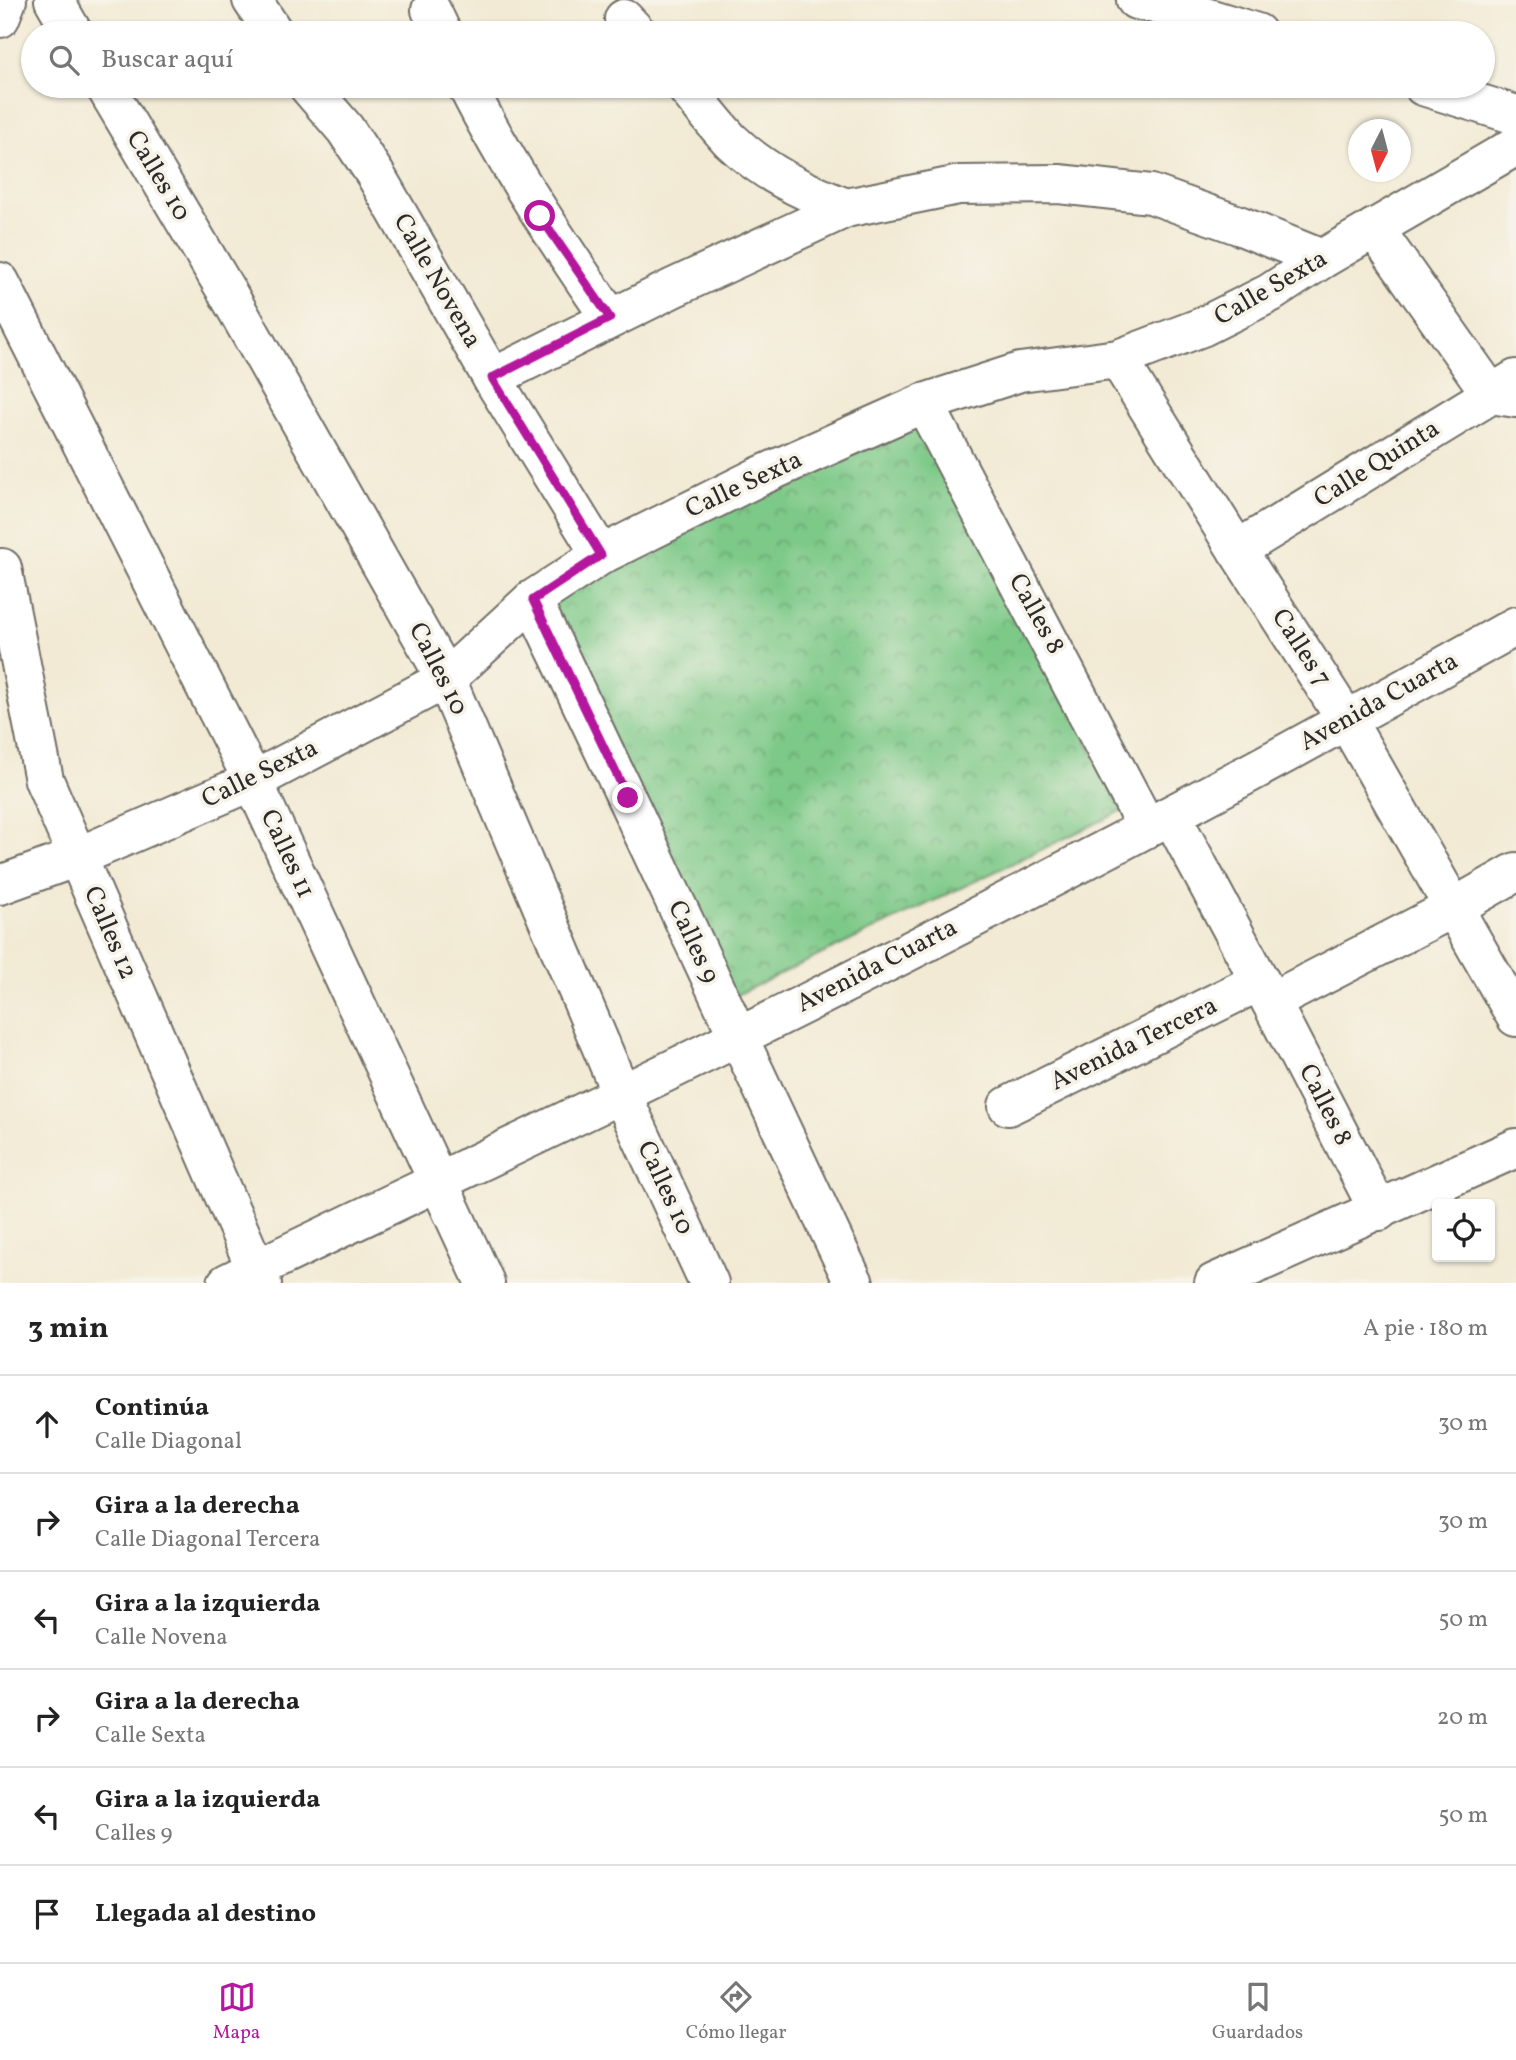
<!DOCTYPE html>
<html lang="es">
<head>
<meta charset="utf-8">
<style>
	body { margin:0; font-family:Vollkorn,serif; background:#f6f6f6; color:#222 }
	.controls { position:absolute; right:21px; bottom:21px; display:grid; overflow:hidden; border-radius:7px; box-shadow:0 2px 5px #0004 }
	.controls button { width:63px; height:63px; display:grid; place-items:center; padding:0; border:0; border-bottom:2px solid #e0e0e0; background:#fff; color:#222; font:35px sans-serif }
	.compass { position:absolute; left:1348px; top:119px; width:63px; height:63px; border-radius:50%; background:#fff; box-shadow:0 2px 5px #0004; rotate:186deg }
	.stop { position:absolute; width:21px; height:21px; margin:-16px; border:5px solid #b5179e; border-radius:50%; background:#fff }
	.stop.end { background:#b5179e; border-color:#fff; box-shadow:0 2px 7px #0008 }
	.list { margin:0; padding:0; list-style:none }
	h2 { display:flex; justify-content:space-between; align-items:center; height:91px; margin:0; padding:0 28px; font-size:30px }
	h2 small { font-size:23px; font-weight:400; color:#767676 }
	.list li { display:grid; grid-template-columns:46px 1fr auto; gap:21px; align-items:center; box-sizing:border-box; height:98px; padding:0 28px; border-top:2px solid #e0e0e0 }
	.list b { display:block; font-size:26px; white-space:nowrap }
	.list p { margin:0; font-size:23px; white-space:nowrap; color:#767676 }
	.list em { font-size:23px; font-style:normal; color:#767676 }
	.icon { flex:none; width:38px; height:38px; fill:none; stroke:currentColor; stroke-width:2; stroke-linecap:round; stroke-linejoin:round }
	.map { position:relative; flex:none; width:1516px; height:1283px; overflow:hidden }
	.search { position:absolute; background:#fff; box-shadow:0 2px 5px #0004; left:21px; right:21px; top:21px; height:77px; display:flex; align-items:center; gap:18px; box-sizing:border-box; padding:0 24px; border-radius:38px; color:#767676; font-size:26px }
	.sheet { height:679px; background:#fff }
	nav { display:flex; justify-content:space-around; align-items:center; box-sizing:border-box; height:98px; border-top:2px solid #e0e0e0; background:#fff; font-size:19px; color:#767676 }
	nav a { display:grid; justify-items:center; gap:4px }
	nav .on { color:#b5179e }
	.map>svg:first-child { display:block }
	.park { fill:url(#park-crowns); stroke:#547a5a; stroke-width:2 }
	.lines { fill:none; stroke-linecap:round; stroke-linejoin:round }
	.minor-casing { stroke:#716e66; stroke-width:42 }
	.minor { stroke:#fff; stroke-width:38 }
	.route { stroke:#b5179e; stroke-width:9 }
	.labels { text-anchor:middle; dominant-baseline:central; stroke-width:7; stroke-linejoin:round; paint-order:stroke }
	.street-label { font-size:26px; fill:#2b2b2b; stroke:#f7f3e8 }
</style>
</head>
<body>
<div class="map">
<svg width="1516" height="1283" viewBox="0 0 1516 1283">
	<defs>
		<pattern id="park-crowns" width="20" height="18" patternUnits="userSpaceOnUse" patternTransform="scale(1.75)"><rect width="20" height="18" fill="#7dc988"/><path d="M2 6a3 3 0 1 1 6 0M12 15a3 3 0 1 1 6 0" fill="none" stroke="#67a36f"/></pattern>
	</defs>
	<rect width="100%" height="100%" fill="#f7f3e8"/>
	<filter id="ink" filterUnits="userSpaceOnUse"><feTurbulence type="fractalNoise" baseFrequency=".0143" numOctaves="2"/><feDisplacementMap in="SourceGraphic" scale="14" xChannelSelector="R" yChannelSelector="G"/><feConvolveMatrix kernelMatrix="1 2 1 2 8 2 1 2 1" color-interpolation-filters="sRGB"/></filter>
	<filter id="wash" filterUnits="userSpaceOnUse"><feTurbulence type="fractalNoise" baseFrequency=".00686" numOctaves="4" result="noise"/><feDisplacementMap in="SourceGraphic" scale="28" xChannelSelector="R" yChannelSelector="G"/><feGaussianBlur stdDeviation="1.57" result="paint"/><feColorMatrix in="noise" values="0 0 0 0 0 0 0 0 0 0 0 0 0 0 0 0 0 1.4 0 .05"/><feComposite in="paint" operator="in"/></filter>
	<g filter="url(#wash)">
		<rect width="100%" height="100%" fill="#f2ead4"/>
		<polygon class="park" points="921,410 1122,811 724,1001 540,596"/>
	</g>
	<g filter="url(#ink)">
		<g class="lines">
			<g class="minor-casing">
				<g id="minor">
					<polyline points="54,0 73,33"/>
					<polyline points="252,0 274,33"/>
					<polyline points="1136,0 1182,10 1257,33"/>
					<polyline points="431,10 442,33"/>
					<polyline points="0,18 7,0"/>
					<polyline points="624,19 637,33"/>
					<polyline points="105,86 227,292 446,679 621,1093 709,1283"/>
					<polyline points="308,86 345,129 375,174 492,378 601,555"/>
					<path d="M467,86C508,168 559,243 610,318"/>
					<path d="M685,86C700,104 714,123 730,140C764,173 803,191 846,208"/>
					<polyline points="1423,86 1516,115"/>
					<polyline points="1374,228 1491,394 1516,398"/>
					<polyline points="0,282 253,781 485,1283"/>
					<polyline points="1118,359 1237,550 1347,721 1516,1017"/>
					<polyline points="492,378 673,288 846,208 959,185 1059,184 1151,194 1241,226 1322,259"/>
					<polyline points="924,403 1146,826"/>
					<polyline points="1237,550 1516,379"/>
					<polyline points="2,568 44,780 262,1283"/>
					<path d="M532,600C642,827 746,1056 854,1283"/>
					<polyline points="1171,815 1271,1002 1379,1211"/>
					<polyline points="0,885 77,857 253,781 446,679 532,600 601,555 758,477 924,403 1020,372 1118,359 1202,327 1270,293 1322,259 1516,146"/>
					<polyline points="1271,1002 1453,908 1516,872"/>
					<polyline points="1008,1106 1260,981"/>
					<path d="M227,1283C397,1200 569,1121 738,1037C1001,907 1261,770 1516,626"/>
					<polyline points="1214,1283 1516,1148"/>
				</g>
			</g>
			<use href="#minor" class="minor"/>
		</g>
	</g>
	<g class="lines" filter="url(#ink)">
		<polyline class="route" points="540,216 610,318 492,378 601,555 533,600 628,798"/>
	</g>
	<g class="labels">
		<g class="street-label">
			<text transform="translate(158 176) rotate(59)">Calles 10</text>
			<text transform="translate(437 281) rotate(60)">Calle Novena</text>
			<text transform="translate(1271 288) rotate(-30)">Calle Sexta</text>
			<text transform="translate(1377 464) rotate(-32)">Calle Quinta</text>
			<text transform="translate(744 485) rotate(-25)">Calle Sexta</text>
			<text transform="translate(1036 614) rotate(61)">Calles 8</text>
			<text transform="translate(1301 648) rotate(57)">Calles 7</text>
			<text transform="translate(438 669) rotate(63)">Calles 10</text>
			<text transform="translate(1379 702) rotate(-29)">Avenida Cuarta</text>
			<text transform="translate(260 774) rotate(-26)">Calle Sexta</text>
			<text transform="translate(287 854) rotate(65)">Calles 11</text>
			<text transform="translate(110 933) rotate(67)">Calles 12</text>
			<text transform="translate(693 942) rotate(65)">Calles 9</text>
			<text transform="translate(877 966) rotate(-27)">Avenida Cuarta</text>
			<text transform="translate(1134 1044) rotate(-26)">Avenida Tercera</text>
			<text transform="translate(1325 1105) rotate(63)">Calles 8</text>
			<text transform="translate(665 1188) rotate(65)">Calles 10</text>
		</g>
	</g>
</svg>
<div class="controls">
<button><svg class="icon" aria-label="locate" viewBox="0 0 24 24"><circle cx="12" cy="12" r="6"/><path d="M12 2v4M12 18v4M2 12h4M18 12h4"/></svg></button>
</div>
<svg class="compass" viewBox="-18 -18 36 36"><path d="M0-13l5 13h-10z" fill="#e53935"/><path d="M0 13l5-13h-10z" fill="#767676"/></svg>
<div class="stop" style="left:540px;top:216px"></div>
<div class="stop end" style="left:628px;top:798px"></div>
<div class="search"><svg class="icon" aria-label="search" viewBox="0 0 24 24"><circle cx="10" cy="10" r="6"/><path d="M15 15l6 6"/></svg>Buscar aquí</div>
</div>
<section class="sheet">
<h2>3 min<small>A pie · 180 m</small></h2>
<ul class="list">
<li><svg class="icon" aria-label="ahead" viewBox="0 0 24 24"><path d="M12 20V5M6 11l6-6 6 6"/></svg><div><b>Continúa</b><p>Calle Diagonal</p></div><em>30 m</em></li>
<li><svg class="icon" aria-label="right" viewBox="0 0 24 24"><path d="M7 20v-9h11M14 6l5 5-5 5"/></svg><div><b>Gira a la derecha</b><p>Calle Diagonal Tercera</p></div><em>30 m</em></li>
<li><svg class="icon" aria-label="left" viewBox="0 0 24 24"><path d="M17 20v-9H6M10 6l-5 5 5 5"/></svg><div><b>Gira a la izquierda</b><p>Calle Novena</p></div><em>50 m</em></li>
<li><svg class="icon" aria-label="right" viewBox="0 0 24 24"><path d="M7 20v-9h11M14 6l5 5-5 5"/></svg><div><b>Gira a la derecha</b><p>Calle Sexta</p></div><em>20 m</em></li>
<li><svg class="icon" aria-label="left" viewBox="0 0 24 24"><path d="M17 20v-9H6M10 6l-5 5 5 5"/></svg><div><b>Gira a la izquierda</b><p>Calles 9</p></div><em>50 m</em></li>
<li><svg class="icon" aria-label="arrive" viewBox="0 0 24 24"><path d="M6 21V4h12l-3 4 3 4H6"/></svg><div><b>Llegada al destino</b></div></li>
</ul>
</section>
<nav>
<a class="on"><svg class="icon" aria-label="map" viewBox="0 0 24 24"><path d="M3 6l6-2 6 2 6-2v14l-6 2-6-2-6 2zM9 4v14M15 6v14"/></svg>Mapa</a>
<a><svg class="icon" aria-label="directions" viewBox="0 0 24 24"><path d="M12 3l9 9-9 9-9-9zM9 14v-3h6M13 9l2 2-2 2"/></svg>Cómo llegar</a>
<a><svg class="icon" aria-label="saved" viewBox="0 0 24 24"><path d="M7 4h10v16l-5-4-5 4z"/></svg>Guardados</a>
</nav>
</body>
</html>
